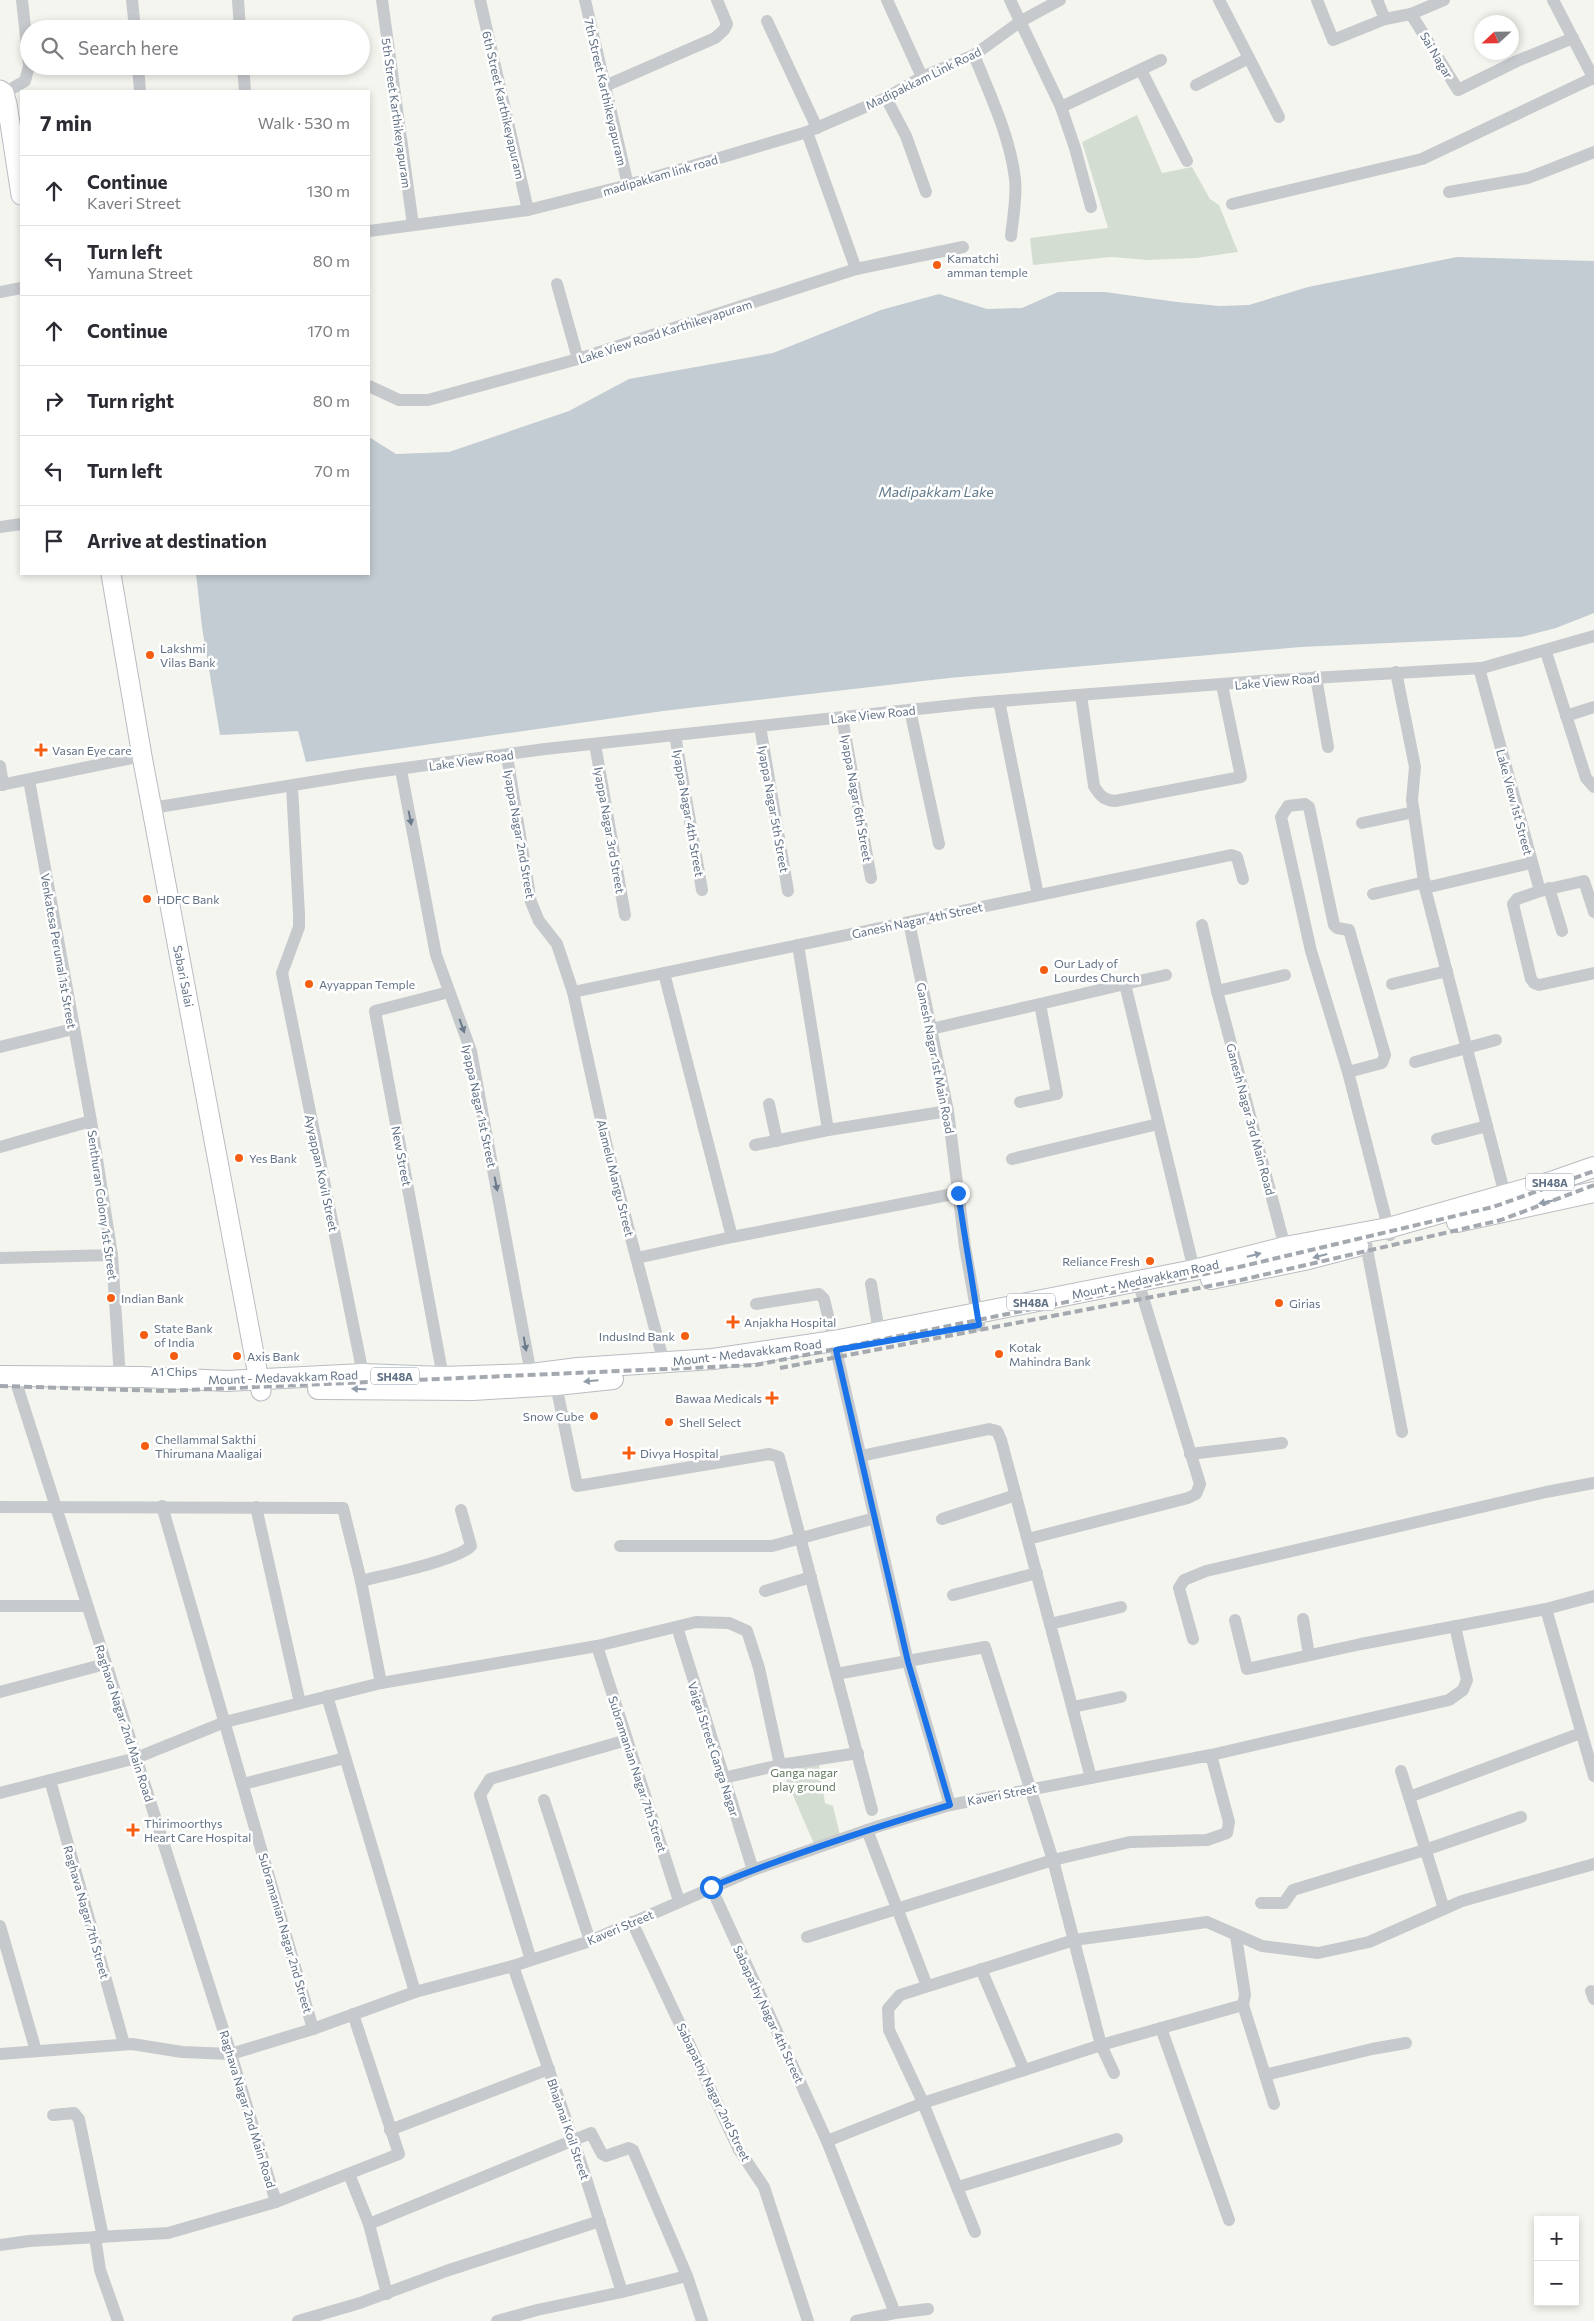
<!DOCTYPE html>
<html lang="en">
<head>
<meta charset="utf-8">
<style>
	body { margin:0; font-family:Commissioner,sans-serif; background:#f2f2f3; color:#2b2b33 }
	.controls { position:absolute; right:15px; bottom:15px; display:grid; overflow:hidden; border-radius:0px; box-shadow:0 2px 8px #0003 }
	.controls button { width:45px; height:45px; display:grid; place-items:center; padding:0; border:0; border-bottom:1px solid #e1e1e2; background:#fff; color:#2b2b33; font:25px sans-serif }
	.compass { position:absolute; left:1474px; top:15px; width:45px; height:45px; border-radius:50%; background:#fff; box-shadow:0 2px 8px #0003; rotate:248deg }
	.stop { position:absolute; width:15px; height:15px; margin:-11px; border:4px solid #1a73e8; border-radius:50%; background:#fff }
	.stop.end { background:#1a73e8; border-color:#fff; box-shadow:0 1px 5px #0008 }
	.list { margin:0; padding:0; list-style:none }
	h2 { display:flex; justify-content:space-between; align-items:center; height:65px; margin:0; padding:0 20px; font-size:21px }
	h2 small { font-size:16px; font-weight:400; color:#7c7c81 }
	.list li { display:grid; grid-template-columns:32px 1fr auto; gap:15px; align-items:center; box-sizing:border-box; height:70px; padding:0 20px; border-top:1px solid #e1e1e2 }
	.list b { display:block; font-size:19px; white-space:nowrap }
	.list p { margin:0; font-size:16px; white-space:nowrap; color:#7c7c81 }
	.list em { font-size:16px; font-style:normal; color:#7c7c81 }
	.icon { flex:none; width:28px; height:28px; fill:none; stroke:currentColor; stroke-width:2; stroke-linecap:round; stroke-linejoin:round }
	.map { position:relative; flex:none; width:1594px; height:2321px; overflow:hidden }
	.search { position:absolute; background:#fff; box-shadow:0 2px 8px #0003; left:20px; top:20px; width:350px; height:55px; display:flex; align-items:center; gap:12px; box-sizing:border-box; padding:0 18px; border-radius:28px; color:#7c7c81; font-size:19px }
	.panel { position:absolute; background:#fff; box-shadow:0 2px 8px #0003; left:20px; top:90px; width:350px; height:485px; border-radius:0px }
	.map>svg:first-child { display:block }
	.green { fill:#d4ddd1 }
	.water { fill:#c3ccd2 }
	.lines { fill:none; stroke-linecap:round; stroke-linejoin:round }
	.secondary-casing { stroke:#b8bcc2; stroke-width:21 }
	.primary-casing { stroke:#b9bcc0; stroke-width:22 }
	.minor { stroke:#c7cacd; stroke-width:12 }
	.secondary { stroke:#fff; stroke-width:19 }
	.primary { stroke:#fff; stroke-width:20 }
	.rail { stroke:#a4a9b0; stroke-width:4; stroke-dasharray:8 4; stroke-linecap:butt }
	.oneway { fill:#6b7a8c }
	.oneway2 { fill:#909caa }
	.route { stroke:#1a73e8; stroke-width:6 }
	.poi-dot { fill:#f55e10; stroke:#fff; stroke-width:2 }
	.labels { text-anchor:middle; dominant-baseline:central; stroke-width:5; stroke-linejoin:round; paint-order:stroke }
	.shield { fill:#fff; stroke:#909caa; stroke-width:1 }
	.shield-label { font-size:11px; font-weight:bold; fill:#617185 }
	.street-label { font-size:12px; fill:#617185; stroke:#fff }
	.poi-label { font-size:12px; fill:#617185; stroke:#fff; text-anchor:start }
	.park-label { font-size:12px; fill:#637b60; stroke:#fff }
	.water-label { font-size:14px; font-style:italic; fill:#617a8a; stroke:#fff }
</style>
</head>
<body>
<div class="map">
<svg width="1594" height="2321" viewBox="0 0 1594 2321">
	<rect width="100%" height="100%" fill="#f5f5f0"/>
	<g class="green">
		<polygon points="1137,115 1162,173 1192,167 1210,199 1219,205 1238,252 1196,258 1147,260 1111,257 1033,265 1030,238 1108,228 1082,142"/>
		<polygon points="818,1759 825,1803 833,1806 840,1835 814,1844 780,1765"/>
	</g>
	<polygon class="water" points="1457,257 1594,261 1594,613 1556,628 1521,637 1301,647 949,678 663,711 306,762 298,731 220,735 202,627 196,574 369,574 369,437 396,454 449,452 569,411 629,379 773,353 881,310 939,294 987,309 1022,308 1058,292 1105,292 1177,302 1220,306 1249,305 1308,287"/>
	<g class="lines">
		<g class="secondary-casing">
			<g id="secondary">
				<polyline points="0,90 4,93 7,104 21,195"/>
				<polyline points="111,574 142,756 261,1391"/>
			</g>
		</g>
		<g class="primary-casing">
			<g id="primary">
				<polyline points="1457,1222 1594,1192"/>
				<polyline points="1211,1279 1304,1260 1358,1246"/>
				<polyline points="0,1376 141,1377 227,1381 363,1374 443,1377 531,1374 578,1368 713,1359 834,1341 977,1313 1194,1270 1285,1247 1388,1228 1554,1181 1594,1167"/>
				<polyline points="318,1389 473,1390 556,1385 613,1379"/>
			</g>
		</g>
		<g class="minor">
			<polyline points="22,0 29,65"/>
			<polyline points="132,0 135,29"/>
			<polyline points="238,0 240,29"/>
			<polyline points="382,0 413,225"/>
			<polyline points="480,0 528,210"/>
			<polyline points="585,0 628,185"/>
			<polyline points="887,0 922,77"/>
			<polyline points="1010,0 1061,107 1075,148 1091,207"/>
			<polyline points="1219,0 1249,58"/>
			<polyline points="1317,0 1333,40 1385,19 1377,0"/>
			<polyline points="1553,0 1594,79"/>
			<polyline points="1411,14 1458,90 1517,61 1573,38"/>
			<polyline points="1385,19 1411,14 1444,0"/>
			<polyline points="767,21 817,128"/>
			<path d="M974,55C990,95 1010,136 1015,179C1017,197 1013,218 1011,236"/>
			<polyline points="138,66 140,91"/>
			<polyline points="243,66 245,91"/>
			<polyline points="1141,70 1187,161"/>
			<polyline points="1196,85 1249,58 1279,117"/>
			<polyline points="605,86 715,38 724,30 727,24 717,0"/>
			<polyline points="4,93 25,81 29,66"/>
			<polyline points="886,98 906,136 926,192"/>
			<polyline points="1061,107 1161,60"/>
			<polyline points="807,132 856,269"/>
			<polyline points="1449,192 1528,178 1594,152"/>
			<polyline points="1232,204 1422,159 1593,78"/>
			<polyline points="369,231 528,210 628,185 807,132 886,98 922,77 974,55 1021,21 1060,0"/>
			<polyline points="557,284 578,359"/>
			<polyline points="0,292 21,288"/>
			<polyline points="369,386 399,400 428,400 578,359 856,269 963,247"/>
			<polyline points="0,527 21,524"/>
			<polyline points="1546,652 1586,778 1594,787"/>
			<polyline points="1479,668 1540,891 1584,881 1594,912"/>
			<polyline points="1396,672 1415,767 1412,800 1425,888 1505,1195"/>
			<polyline points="1316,677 1328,747"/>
			<path d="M1081,695L1094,786C1100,796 1104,800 1115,801L1241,777L1222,685"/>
			<polyline points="999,701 1038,895"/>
			<polyline points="910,710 939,844"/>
			<polyline points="1566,716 1594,707"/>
			<polyline points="842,717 871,878"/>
			<polyline points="760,726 788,891"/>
			<polyline points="675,735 702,890"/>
			<polyline points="595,744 625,915"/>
			<polyline points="507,756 531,902 539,921 557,944 573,992 607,1147 664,1363"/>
			<polyline points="0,766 3,785"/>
			<polyline points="401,770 436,955 471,1051 532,1380"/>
			<polyline points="29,780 91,1121 112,1255 120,1378"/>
			<polyline points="0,785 142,756"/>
			<polyline points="292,787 299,914 299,927 282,973 363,1374"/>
			<polyline points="152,808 361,774 545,749 974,703 1260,681 1482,668 1594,636"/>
			<polyline points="1362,823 1414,812"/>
			<polyline points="1425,888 1531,863"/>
			<polyline points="1549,888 1562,931"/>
			<polyline points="1540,891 1517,899 1513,904 1531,979 1534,983 1539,985 1594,973"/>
			<polyline points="1373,894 1425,882"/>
			<polyline points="909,922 948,1111 965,1247 979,1325"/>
			<polyline points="1202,925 1217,991 1285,1247"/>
			<polyline points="798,945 828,1130 948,1111"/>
			<polyline points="1125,984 1166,975"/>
			<polyline points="1392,984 1447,971"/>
			<polyline points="1217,991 1285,975"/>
			<polyline points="573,992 1231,855 1237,857 1243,879"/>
			<polyline points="1040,1004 1125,984 1194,1270"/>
			<polyline points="931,1029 1040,1004 1057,1094 1020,1102"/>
			<polyline points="0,1047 73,1029"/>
			<polyline points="1415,1062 1496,1040"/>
			<polyline points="1348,1072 1311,951 1281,817 1288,806 1305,804 1309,807 1334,925 1337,928 1349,930 1385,1055 1382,1063 1348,1072 1390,1235"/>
			<polyline points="769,1104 777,1141"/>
			<polyline points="1437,1139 1487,1126"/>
			<polyline points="755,1145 828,1130"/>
			<polyline points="0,1147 91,1121"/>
			<polyline points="1012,1159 1158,1124"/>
			<polyline points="732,1237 958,1193"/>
			<polyline points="1366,1244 1402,1432"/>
			<polyline points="0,1258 112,1255"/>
			<polyline points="637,1258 732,1237 664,973"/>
			<polyline points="871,1284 879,1332"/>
			<polyline points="756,1304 819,1294 824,1299 834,1341"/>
			<polyline points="836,1350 908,1662 950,1805"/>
			<polyline points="14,1376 231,2054 276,2202"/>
			<polyline points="443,1377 375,1011 449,992"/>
			<polyline points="556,1385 577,1486 769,1454 779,1457 872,1810"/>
			<polyline points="1190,1454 1282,1443"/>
			<polyline points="861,1456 989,1429 997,1431 1001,1440 1091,1778"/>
			<polyline points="162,1506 313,2029"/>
			<polyline points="0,1507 343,1508 361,1581 381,1683"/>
			<polyline points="256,1507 300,1703"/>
			<polyline points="942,1519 1016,1495"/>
			<polyline points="1028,1539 1188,1498 1196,1494 1200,1484 1141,1291"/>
			<polyline points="620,1546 772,1546 875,1518"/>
			<path d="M361,1581C384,1575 456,1561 471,1546L461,1510"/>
			<polyline points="765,1591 811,1577"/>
			<polyline points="953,1595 1037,1573"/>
			<polyline points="1594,1596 1546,1609 1594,1776"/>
			<polyline points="0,1606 87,1606"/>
			<polyline points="1303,1619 1309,1655"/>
			<polyline points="1235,1620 1247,1669 1361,1644 1546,1609"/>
			<polyline points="1050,1624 1121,1607"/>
			<polyline points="677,1627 753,1870"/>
			<polyline points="1193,1639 1179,1588 1184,1580 1206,1571 1546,1492 1594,1483"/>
			<polyline points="597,1646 679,1901"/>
			<polyline points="836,1674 985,1647 1053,1860 1101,2045 1114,2073"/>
			<polyline points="0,1692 105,1664"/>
			<polyline points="327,1696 415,1992"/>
			<polyline points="1073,1707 1121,1697"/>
			<polyline points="1211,1755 1449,1700 1463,1690 1467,1680 1455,1626"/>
			<polyline points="1401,1771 1444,1909"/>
			<polyline points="723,1778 780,1765 858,1753"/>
			<polyline points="50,1780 124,2044"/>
			<polyline points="243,1784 345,1758"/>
			<polyline points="0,1793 136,1758 225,1722 381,1683 597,1646 696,1622 729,1623 747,1631 759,1668 780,1765"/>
			<polyline points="1409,1797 1581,1733"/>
			<polyline points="544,1800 590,1941"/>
			<polyline points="867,1830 927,1986"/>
			<polyline points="711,1887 827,2141"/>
			<polyline points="1261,1903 1284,1903 1293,1890 1425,1850 1521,1817"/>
			<polyline points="632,1922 739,2150 764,2187 808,2321"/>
			<polyline points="0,1926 36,2051"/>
			<polyline points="531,1960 480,1795 490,1779 627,1740"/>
			<polyline points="513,1966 583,2169 622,2292"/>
			<polyline points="981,1969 1024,2070"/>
			<polyline points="1591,1991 1594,1999"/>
			<polyline points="1243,2005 1265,2075 1372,2049 1406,2043"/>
			<polyline points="1161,2028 1229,2220"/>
			<polyline points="0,2054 132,2044 182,2052 231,2054 313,2029 415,1992 513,1966 590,1941 753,1870 876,1827 950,1805 1211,1755 1229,1822 1227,1833 1207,1840 1130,1842 1053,1860 807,1937"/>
			<polyline points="1265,2075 1274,2104"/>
			<polyline points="53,2115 74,2113 79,2119 103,2237"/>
			<polyline points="390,2130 549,2069"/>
			<polyline points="349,2174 369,2224 591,2133 602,2154 606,2156 629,2148 633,2150 687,2276 622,2292 537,2310 497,2321"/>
			<polyline points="958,2187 1117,2139"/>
			<polyline points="369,2224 387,2294"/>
			<polyline points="975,2232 921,2098 889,2030 888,2009 900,1995 1074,1940 1207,1922 1262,1946 1318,1953 1369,1942 1462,1901 1594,1864"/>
			<polyline points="95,2237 100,2270 118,2321"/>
			<polyline points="0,2245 29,2241 168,2233 276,2202 399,2154 353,2014"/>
			<polyline points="687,2276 702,2321"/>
			<polyline points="895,2313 827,2141 923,2103 1101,2045 1243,2005 1245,1995 1236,1936"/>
			<polyline points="298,2321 360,2303 446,2271 600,2221"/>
			<polyline points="856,2321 895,2313 928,2309"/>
		</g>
		<use href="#secondary" class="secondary"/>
		<use href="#primary" class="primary"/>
		<g class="rail">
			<polyline points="780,1368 1241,1280 1501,1220 1594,1185"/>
			<polyline points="0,1386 165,1391 756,1365 1239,1267 1493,1207 1594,1171"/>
		</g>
	</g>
	<defs><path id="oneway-solid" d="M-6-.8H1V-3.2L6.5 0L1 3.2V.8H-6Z" transform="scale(1.25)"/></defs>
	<g class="oneway">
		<use href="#oneway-solid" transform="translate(410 818) rotate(79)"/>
		<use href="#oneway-solid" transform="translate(462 1026) rotate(70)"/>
		<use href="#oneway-solid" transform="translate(496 1184) rotate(79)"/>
		<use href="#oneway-solid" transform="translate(525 1344) rotate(80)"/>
	</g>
	<g class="oneway2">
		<use href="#oneway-solid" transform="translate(1546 1202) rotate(168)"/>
		<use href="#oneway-solid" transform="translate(1254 1255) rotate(-14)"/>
		<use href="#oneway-solid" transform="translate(1320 1256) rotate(165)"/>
		<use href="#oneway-solid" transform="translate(591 1381) rotate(175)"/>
		<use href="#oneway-solid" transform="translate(359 1389) rotate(-179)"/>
	</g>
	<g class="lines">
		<path class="route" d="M711,1887C789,1855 869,1829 950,1805L908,1662L836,1350L979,1325L958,1193"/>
	</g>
	<g class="poi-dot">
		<circle cx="937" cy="265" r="5"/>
		<circle cx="150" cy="655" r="5"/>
		<path d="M38.5 742.5h5v5h5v5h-5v5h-5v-5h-5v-5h5z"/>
		<circle cx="147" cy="899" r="5"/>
		<circle cx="1044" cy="970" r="5"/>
		<circle cx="309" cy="984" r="5"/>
		<circle cx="239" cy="1158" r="5"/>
		<circle cx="1150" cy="1261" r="5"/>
		<circle cx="111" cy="1298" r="5"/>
		<circle cx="1279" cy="1303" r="5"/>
		<path d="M730.5 1314.5h5v5h5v5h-5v5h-5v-5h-5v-5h5z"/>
		<circle cx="144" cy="1335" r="5"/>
		<circle cx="685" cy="1336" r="5"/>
		<circle cx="999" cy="1354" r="5"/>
		<circle cx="174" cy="1356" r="5"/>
		<circle cx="237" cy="1356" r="5"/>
		<path d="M769.5 1390.5h5v5h5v5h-5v5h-5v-5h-5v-5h5z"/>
		<circle cx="594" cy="1416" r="5"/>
		<circle cx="669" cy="1422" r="5"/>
		<circle cx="145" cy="1446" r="5"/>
		<path d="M626.5 1445.5h5v5h5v5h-5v5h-5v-5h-5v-5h5z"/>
		<path d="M130.5 1822.5h5v5h5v5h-5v5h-5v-5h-5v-5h5z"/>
	</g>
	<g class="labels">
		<g class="shield">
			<rect x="1526" y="1173.5" width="48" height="17" rx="4"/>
			<rect x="1007" y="1293.5" width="48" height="17" rx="4"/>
			<rect x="371" y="1367.5" width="48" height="17" rx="4"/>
		</g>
		<g class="shield-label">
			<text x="1550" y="1182">SH48A</text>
			<text x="1031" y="1302">SH48A</text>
			<text x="395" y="1376">SH48A</text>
		</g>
		<g class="street-label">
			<text transform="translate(1437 55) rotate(59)">Sai Nagar</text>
			<text transform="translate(923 78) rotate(-26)">Madipakkam Link Road</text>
			<text transform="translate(606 92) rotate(77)">7th Street Karthikeyapuram</text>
			<text transform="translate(504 105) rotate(77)">6th Street Karthikeyapuram</text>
			<text transform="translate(397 113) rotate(82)">5th Street Karthikeyapuram</text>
			<text transform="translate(660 175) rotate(-16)">madipakkam link road</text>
			<text transform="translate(665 331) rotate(-18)">Lake View Road Karthikeyapuram</text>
			<text transform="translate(1277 681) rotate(-5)">Lake View Road</text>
			<text transform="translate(873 714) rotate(-6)">Lake View Road</text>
			<text transform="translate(471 760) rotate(-8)">Lake View Road</text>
			<text transform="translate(857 798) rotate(80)">Iyappa Nagar 6th Street</text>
			<text transform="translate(1515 802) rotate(75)">Lake View 1st Street</text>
			<text transform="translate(774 809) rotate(80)">Iyappa Nagar 5th Street</text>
			<text transform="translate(689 813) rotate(80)">Iyappa Nagar 4th Street</text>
			<text transform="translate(610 830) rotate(80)">Iyappa Nagar 3rd Street</text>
			<text transform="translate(520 834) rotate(80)">Iyappa Nagar 2nd Street</text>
			<text transform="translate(917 920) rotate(-12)">Ganesh Nagar 4th Street</text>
			<text transform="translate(59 951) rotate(80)">Venkatesa Perumal 1st Street</text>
			<text transform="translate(184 976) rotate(79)">Sabari Salai</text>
			<text transform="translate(936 1058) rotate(79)">Ganesh Nagar 1st Main Road</text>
			<text transform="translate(480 1106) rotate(78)">Iyappa Nagar 1st Street</text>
			<text transform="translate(1251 1119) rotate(75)">Ganesh Nagar 3rd Main Road</text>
			<text transform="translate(402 1156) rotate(79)">New Street</text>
			<text transform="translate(322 1173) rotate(78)">Ayyappan Kovil Street</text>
			<text transform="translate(616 1178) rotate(76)">Alamelu Mangu Street</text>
			<text transform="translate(103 1205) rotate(82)">Senthuran Colony 1st Street</text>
			<text transform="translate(1145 1279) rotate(-12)">Mount - Medavakkam Road</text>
			<text transform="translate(747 1352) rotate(-7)">Mount - Medavakkam Road</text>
			<text transform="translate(283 1377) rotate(-2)">Mount - Medavakkam Road</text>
			<text transform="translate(125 1723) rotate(72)">Raghava Nagar 2nd Main Road</text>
			<text transform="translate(714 1749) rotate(72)">Vaigai Street Ganga Nagar</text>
			<text transform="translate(638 1774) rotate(72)">Subramanian Nagar 7th Street</text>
			<text transform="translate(1002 1794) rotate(-11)">Kaveri Street</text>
			<text transform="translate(87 1912) rotate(74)">Raghava Nagar 7th Street</text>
			<text transform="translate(620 1927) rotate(-23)">Kaveri Street</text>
			<text transform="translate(286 1933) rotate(74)">Subramanian Nagar 2nd Street</text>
			<text transform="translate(769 2014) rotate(65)">Sabapathy Nagar 4th Street</text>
			<text transform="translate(714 2092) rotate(64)">Sabapathy Nagar 2nd Street</text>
			<text transform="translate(248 2109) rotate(73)">Raghava Nagar 2nd Main Road</text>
			<text transform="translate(569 2129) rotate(71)">Bhajanai Koil Street</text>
		</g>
		<g class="poi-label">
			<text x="947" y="258">Kamatchi<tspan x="947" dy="14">amman temple</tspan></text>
			<text x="160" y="648">Lakshmi<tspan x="160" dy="14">Vilas Bank</tspan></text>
			<text x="52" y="750">Vasan Eye care</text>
			<text x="157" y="899">HDFC Bank</text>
			<text x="1054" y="963">Our Lady of<tspan x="1054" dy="14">Lourdes Church</tspan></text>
			<text x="319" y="984">Ayyappan Temple</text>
			<text x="249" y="1158">Yes Bank</text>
			<text x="1140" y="1261" text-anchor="end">Reliance Fresh</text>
			<text x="121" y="1298">Indian Bank</text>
			<text x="1289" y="1303">Girias</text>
			<text x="744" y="1322">Anjakha Hospital</text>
			<text x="154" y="1328">State Bank<tspan x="154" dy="14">of India</tspan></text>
			<text x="675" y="1336" text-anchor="end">IndusInd Bank</text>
			<text x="1009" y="1347">Kotak<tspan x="1009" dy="14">Mahindra Bank</tspan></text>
			<text x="247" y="1356">Axis Bank</text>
			<text x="174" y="1371" text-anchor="middle">A1 Chips</text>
			<text x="762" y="1398" text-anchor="end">Bawaa Medicals</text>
			<text x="584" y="1416" text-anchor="end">Snow Cube</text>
			<text x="679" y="1422">Shell Select</text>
			<text x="155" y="1439">Chellammal Sakthi<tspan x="155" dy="14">Thirumana Maaligai</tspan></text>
			<text x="640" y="1453">Divya Hospital</text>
			<text x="144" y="1823">Thirimoorthys<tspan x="144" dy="14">Heart Care Hospital</tspan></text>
		</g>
		<g class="park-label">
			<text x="804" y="1772">Ganga nagar<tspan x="804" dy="14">play ground</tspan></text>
		</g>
		<g class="water-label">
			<text x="936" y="491">Madipakkam Lake</text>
		</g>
	</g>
</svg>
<div class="controls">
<button>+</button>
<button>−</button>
</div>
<svg class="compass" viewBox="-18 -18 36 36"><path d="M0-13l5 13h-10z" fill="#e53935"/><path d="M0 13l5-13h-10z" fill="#7c7c81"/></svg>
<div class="stop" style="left:711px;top:1887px"></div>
<div class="stop end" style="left:958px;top:1193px"></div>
<div class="search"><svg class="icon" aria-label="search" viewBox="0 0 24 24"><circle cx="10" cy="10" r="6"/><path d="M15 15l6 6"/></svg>Search here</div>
<section class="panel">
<h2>7 min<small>Walk · 530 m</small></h2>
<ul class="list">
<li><svg class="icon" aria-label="ahead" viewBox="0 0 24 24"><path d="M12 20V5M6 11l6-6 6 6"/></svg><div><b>Continue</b><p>Kaveri Street</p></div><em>130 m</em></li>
<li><svg class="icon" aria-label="left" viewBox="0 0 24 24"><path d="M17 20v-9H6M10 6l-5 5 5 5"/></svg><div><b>Turn left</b><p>Yamuna Street</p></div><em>80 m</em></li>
<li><svg class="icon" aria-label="ahead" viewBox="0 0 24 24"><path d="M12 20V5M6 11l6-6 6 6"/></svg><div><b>Continue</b></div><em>170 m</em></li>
<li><svg class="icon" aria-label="right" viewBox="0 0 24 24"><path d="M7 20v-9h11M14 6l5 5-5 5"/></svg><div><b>Turn right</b></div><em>80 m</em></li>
<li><svg class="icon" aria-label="left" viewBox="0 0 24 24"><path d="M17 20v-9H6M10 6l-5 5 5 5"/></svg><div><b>Turn left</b></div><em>70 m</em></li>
<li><svg class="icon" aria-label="arrive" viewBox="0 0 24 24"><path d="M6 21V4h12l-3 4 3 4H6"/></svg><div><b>Arrive at destination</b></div></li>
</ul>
</section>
</div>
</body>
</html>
